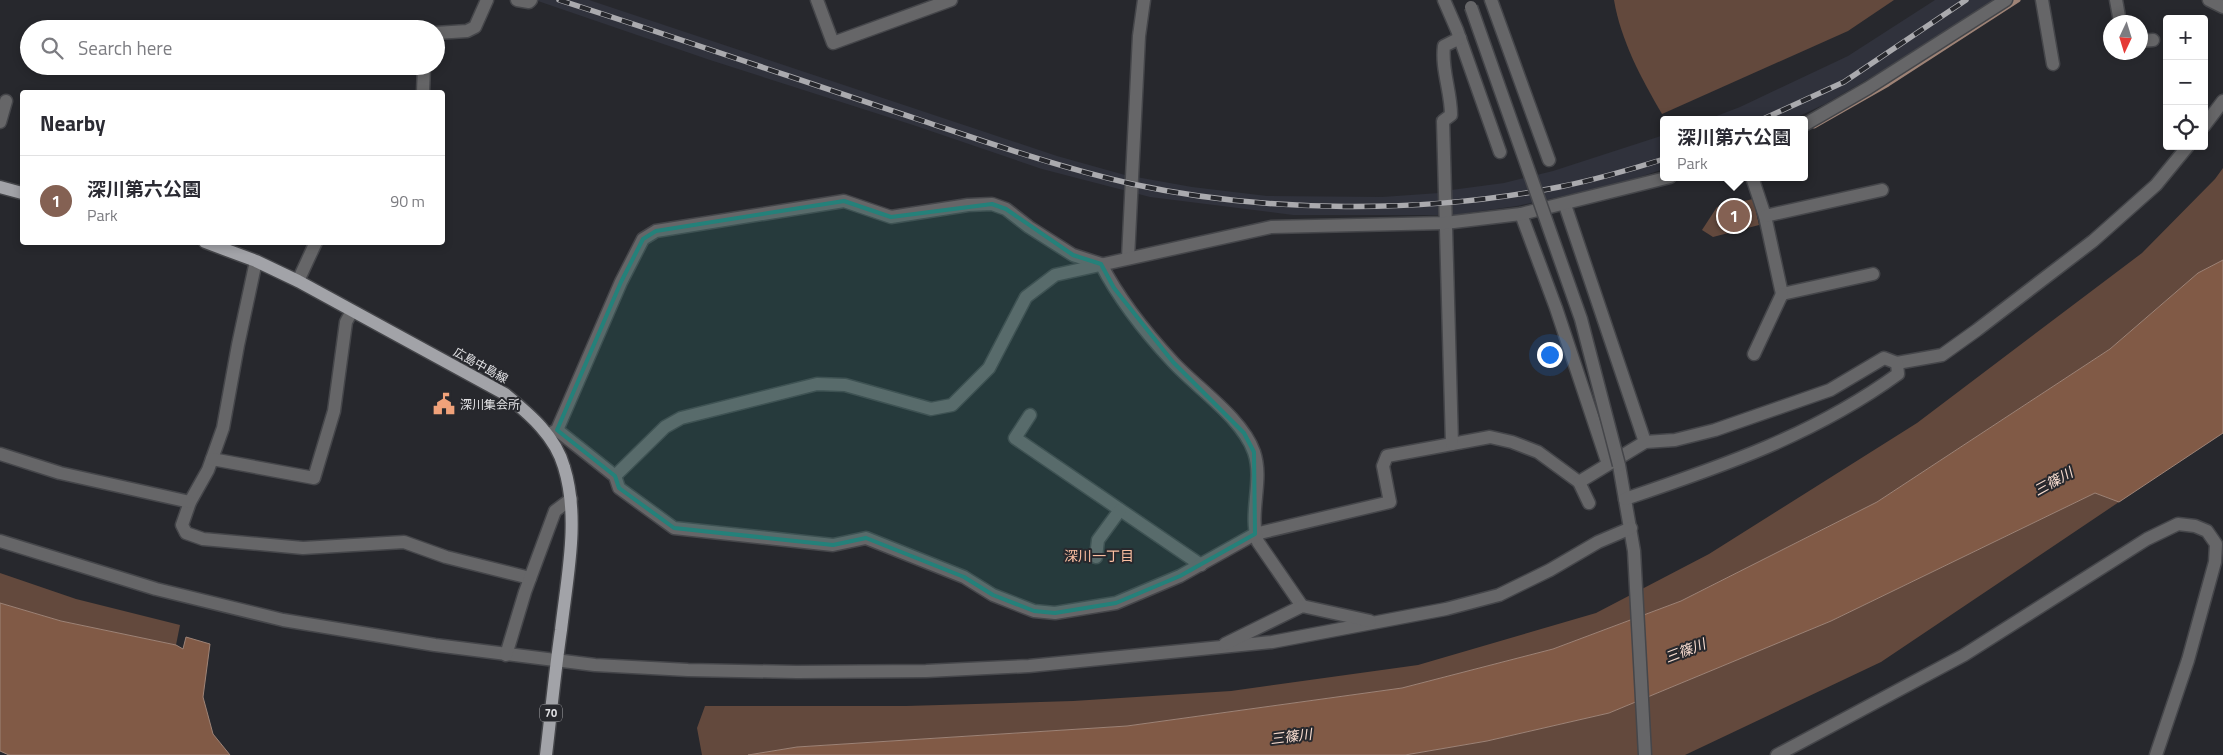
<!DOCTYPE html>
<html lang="en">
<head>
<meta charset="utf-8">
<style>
	body { margin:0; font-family:"Titillium Web","Noto Sans JP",sans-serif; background:#f7f7f7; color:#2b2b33 }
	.controls { position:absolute; right:15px; top:15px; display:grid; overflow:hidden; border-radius:5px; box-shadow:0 2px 8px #0003 }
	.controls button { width:45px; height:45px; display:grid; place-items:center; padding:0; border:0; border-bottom:1px solid #e1e1e2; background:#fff; color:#2b2b33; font:25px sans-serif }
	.compass { position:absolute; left:2103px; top:15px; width:45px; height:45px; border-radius:50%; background:#fff; box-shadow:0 2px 8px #0003; rotate:184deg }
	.you { position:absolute; left:1549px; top:354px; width:18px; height:18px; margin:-12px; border:4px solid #fff; border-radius:50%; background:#1a73e8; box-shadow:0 0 0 8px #1a73e833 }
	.badge { display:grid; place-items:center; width:32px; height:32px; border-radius:50%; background:#846153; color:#fff; font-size:16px; font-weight:700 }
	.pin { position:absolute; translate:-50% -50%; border:2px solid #fff; box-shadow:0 1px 5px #0006 }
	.popup { position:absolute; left:1660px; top:116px; width:148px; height:65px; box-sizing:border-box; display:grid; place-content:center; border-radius:5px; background:#fff; filter:drop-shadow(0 1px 4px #0005); font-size:16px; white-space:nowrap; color:#7c7c81 }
	.popup b { font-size:19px; color:#2b2b33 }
	.popup::after { content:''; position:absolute; left:50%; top:100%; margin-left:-10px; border:10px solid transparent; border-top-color:#fff }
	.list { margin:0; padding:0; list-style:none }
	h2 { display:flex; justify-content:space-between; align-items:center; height:65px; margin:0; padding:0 20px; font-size:21px }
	h2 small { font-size:16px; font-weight:400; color:#7c7c81 }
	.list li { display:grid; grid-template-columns:32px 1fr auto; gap:15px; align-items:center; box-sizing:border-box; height:90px; padding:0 20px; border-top:1px solid #e1e1e2 }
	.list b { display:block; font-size:19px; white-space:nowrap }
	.list p { margin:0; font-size:16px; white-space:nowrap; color:#7c7c81 }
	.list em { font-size:16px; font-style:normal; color:#7c7c81 }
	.icon { flex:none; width:28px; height:28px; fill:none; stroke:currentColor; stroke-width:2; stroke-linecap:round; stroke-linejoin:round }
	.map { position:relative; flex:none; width:2223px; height:755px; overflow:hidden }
	.search { position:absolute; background:#fff; box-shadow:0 2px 8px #0003; left:20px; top:20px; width:425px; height:55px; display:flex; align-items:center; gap:12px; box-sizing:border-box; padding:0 18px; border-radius:28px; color:#7c7c81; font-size:19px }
	.panel { position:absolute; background:#fff; box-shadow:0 2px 8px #0003; left:20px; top:90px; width:425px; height:155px; border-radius:5px }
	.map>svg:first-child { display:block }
	.built { fill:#30323c }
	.green { fill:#63493d }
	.water { fill:#815a46; stroke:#9e8376 }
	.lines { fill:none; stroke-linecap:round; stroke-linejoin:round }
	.stream { stroke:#9e8376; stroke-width:5 }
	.minor-casing { stroke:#45464a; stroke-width:15 }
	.major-casing { stroke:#45464a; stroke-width:15 }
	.minor { stroke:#666668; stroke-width:12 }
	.major { stroke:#a2a3a8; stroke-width:12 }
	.rail-casing { stroke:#aaaaae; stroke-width:5.5 }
	.rail { stroke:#27282d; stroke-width:4; stroke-dasharray:11; stroke-linecap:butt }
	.minor-bridge-casing { stroke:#45464a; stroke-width:15; stroke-linecap:butt }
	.minor-bridge { stroke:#666668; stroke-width:12 }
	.marked { fill:#24817a; fill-opacity:0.2; stroke:#24817a; stroke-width:4; stroke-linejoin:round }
	.labels { text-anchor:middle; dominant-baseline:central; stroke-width:4; stroke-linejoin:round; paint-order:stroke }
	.shield { fill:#27282d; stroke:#aaaaae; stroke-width:1 }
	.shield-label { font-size:11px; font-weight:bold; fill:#e2e2e5 }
	.street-label { font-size:12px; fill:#e2e2e5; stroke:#27282d }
	.poi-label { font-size:12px; fill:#e2e2e5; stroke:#27282d; text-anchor:start }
	.water-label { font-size:14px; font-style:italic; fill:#f9ddd0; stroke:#27282d }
	.neighbourhood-label { font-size:14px; fill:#fabea0; stroke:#27282d }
</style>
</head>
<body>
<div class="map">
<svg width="2223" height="755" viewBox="0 0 2223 755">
	<rect width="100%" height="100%" fill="#27282d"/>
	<g class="built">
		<polygon points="535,0 589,0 1057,156 1125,175 1192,187 1267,196 1382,197 1439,193 1439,215 1293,215 1150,197 1042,169 913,125 710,60"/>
		<polygon points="1935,0 1994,0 1894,64 1825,104 1791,120 1706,120 1740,107 1848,56"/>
		<polygon points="1664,135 1664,169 1618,184 1517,206 1453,215 1451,190 1504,183 1553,171"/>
	</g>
	<g class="green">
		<path d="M1614,0H1894L1848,31L1662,114C1641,78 1621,41 1614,0Z"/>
		<polygon points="2223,168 2223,260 2198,273 2110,349 1877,502 1681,601 1553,649 1402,688 1127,726 797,747 748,755 702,755 697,728 705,706 906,706 1073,701 1231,691 1418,665 1596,613 1709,554 1917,423 2142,253 2215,179"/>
		<polygon points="1753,199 1759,225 1713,237 1702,230 1717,207"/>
		<polygon points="2095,493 2119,502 1881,662 1685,755 1405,755 1487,741 1609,713 1831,621"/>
		<polygon points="0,573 76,599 180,625 176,645 61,621 0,603"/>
	</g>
	<g class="water">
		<polygon points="2223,260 2223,433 2119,502 2095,493 1831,621 1609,713 1487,741 1405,755 748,755 797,747 1127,726 1402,688 1553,649 1681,601 1877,502 2110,349 2198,273"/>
		<polygon points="0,603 61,621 176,645 183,649 186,637 210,644 203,697 213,734 230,755 9,755 0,751"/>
	</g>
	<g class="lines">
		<polyline class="stream" points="1814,126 1888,84 2018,0"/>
		<g class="minor-casing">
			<g id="minor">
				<polyline points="517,0 529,2 531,0"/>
				<polyline points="817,0 833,43 951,0"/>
				<polyline points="1444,0 1457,30 1500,152"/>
				<polyline points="1491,0 1549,160"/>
				<polyline points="2042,0 2053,64"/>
				<polyline points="2116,0 2120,22"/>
				<polyline points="2209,0 2223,7"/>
				<polyline points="436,33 467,31 475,27 487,0"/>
				<polyline points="2140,41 2153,40"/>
				<polyline points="423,92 424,66"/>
				<polyline points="0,122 6,101"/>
				<polyline points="1804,125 1868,88 2006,0"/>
				<polyline points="2204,126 2223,101"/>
				<polyline points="1752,177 1765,216 1782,294 1873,274"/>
				<polyline points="1565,205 1645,442"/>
				<polyline points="1521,214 1556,308 1608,464"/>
				<polyline points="1765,216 1882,190"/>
				<polyline points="1128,258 1139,36 1144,0"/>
				<polyline points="256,261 238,345 223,428 208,470 190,502 182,525 186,533 203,539 303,548 404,542 446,557 530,578"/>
				<polyline points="298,281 316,242"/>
				<polyline points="1754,354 1782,294"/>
				<polyline points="1897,363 1942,355 1977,330 2093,241 2156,185 2188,146"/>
				<polyline points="1030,415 1015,438 1201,565"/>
				<polyline points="557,430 615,476 619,488 674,528 833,545 866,538 964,577 993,595 1034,611 1055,613 1116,603 1180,576 1255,534 1390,502 1383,466 1387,456 1490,437 1512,442 1538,452 1579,482 1589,503"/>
				<path d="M551,433L557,430L621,282L643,239L656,231L844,201L891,217L968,205L992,204L1006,209L1029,227L1073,255L1101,264C1119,299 1146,333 1173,362C1197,388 1242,418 1254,452C1264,481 1248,513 1258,542L1302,606"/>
				<path d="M1452,444L1443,121L1451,115C1451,91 1441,69 1444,46L1460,38"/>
				<polyline points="0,454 60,473 190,502"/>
				<polyline points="212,459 314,478 334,411 346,322 352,311"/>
				<polyline points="1619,465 1634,551 1645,755"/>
				<polyline points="615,476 665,427 681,418 817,384 845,385 931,409 952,405 989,368 1026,297 1055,275 1271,227 1445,223 1521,214 1670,177"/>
				<path d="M1579,482L1645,442L1675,440L1715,430L1830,390L1884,358L1897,363L1898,374C1814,435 1723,466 1625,499"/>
				<polyline points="0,541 156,589 283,620 435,645 595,665 688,670 797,672 926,671 1029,666 1272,642 1446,609 1499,595 1550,570 1598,542 1631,528"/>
				<polyline points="1096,557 1098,540 1120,510"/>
				<polyline points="1225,644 1302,606 1370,621"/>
				<polyline points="506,655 525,592 555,511 571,499"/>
				<polyline points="1777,755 1964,655 2147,539 2178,524 2195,526 2207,531 2216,544 2215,562 2188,660 2156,755"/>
			</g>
		</g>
		<g class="major-casing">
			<g id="major">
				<polyline points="0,187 22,193"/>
				<path d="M205,242L256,261L298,281L505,394C529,414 555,435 564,467C580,518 567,577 561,630C555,671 551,713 546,755"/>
			</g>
		</g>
		<use href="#minor" class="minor"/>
		<use href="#major" class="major"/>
		<g class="rail-casing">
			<g id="rail">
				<path d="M559,0C681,39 802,81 923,121C992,144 1061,168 1132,184C1265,213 1425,214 1559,187C1594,180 1629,170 1664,159"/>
				<polyline points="1761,120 1844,82 1966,0"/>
			</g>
		</g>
		<use href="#rail" class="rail"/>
		<g class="minor-bridge-casing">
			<polyline id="minor-bridge" points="1471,7 1581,319 1619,465"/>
		</g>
		<use href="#minor-bridge" class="minor-bridge"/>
	</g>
	<path class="marked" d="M844,201L891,217L992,204L1006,209L1073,255L1101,264L1114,288L1173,362L1244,433L1254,452L1255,534L1180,576L1116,603L1055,613L1034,611L993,595L964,577L866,538L833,545L674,528L619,488L615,476L557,430L621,282L643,239L656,231Z"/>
	<defs>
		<g id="civic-bare" transform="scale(1.725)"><path d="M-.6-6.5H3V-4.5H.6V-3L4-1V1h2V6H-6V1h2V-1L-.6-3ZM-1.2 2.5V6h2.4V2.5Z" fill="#f0a27a" stroke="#27282d" stroke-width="2.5" paint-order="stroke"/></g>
	</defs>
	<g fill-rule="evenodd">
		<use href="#civic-bare" x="444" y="404"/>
	</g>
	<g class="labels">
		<rect class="shield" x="540" y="704.5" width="22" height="17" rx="4"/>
		<g class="shield-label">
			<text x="551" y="713">70</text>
		</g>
		<g class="street-label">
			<text transform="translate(481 365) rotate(29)">広島中島線</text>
		</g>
		<g class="poi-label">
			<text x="460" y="404">深川集会所</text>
		</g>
		<g class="water-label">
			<text transform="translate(2053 481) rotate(-29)">三篠川</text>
			<text transform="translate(1685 650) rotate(-21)">三篠川</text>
			<text transform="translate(1291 736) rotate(-7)">三篠川</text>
		</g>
		<g class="neighbourhood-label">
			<text x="1099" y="555">深川一丁目</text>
		</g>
	</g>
</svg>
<div class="controls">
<button>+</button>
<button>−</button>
<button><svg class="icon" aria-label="locate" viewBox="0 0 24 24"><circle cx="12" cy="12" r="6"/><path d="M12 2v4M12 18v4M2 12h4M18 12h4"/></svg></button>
</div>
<svg class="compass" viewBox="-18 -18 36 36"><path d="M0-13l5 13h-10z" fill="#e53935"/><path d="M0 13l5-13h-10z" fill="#7c7c81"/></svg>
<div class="you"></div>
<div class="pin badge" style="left:1734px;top:216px">1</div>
<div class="popup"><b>深川第六公園</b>Park</div>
<div class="search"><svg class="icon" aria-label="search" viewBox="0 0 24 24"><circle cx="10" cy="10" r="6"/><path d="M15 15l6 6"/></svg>Search here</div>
<section class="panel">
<h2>Nearby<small></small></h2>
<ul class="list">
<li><span class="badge">1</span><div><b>深川第六公園</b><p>Park</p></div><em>90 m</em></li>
</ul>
</section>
</div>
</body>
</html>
